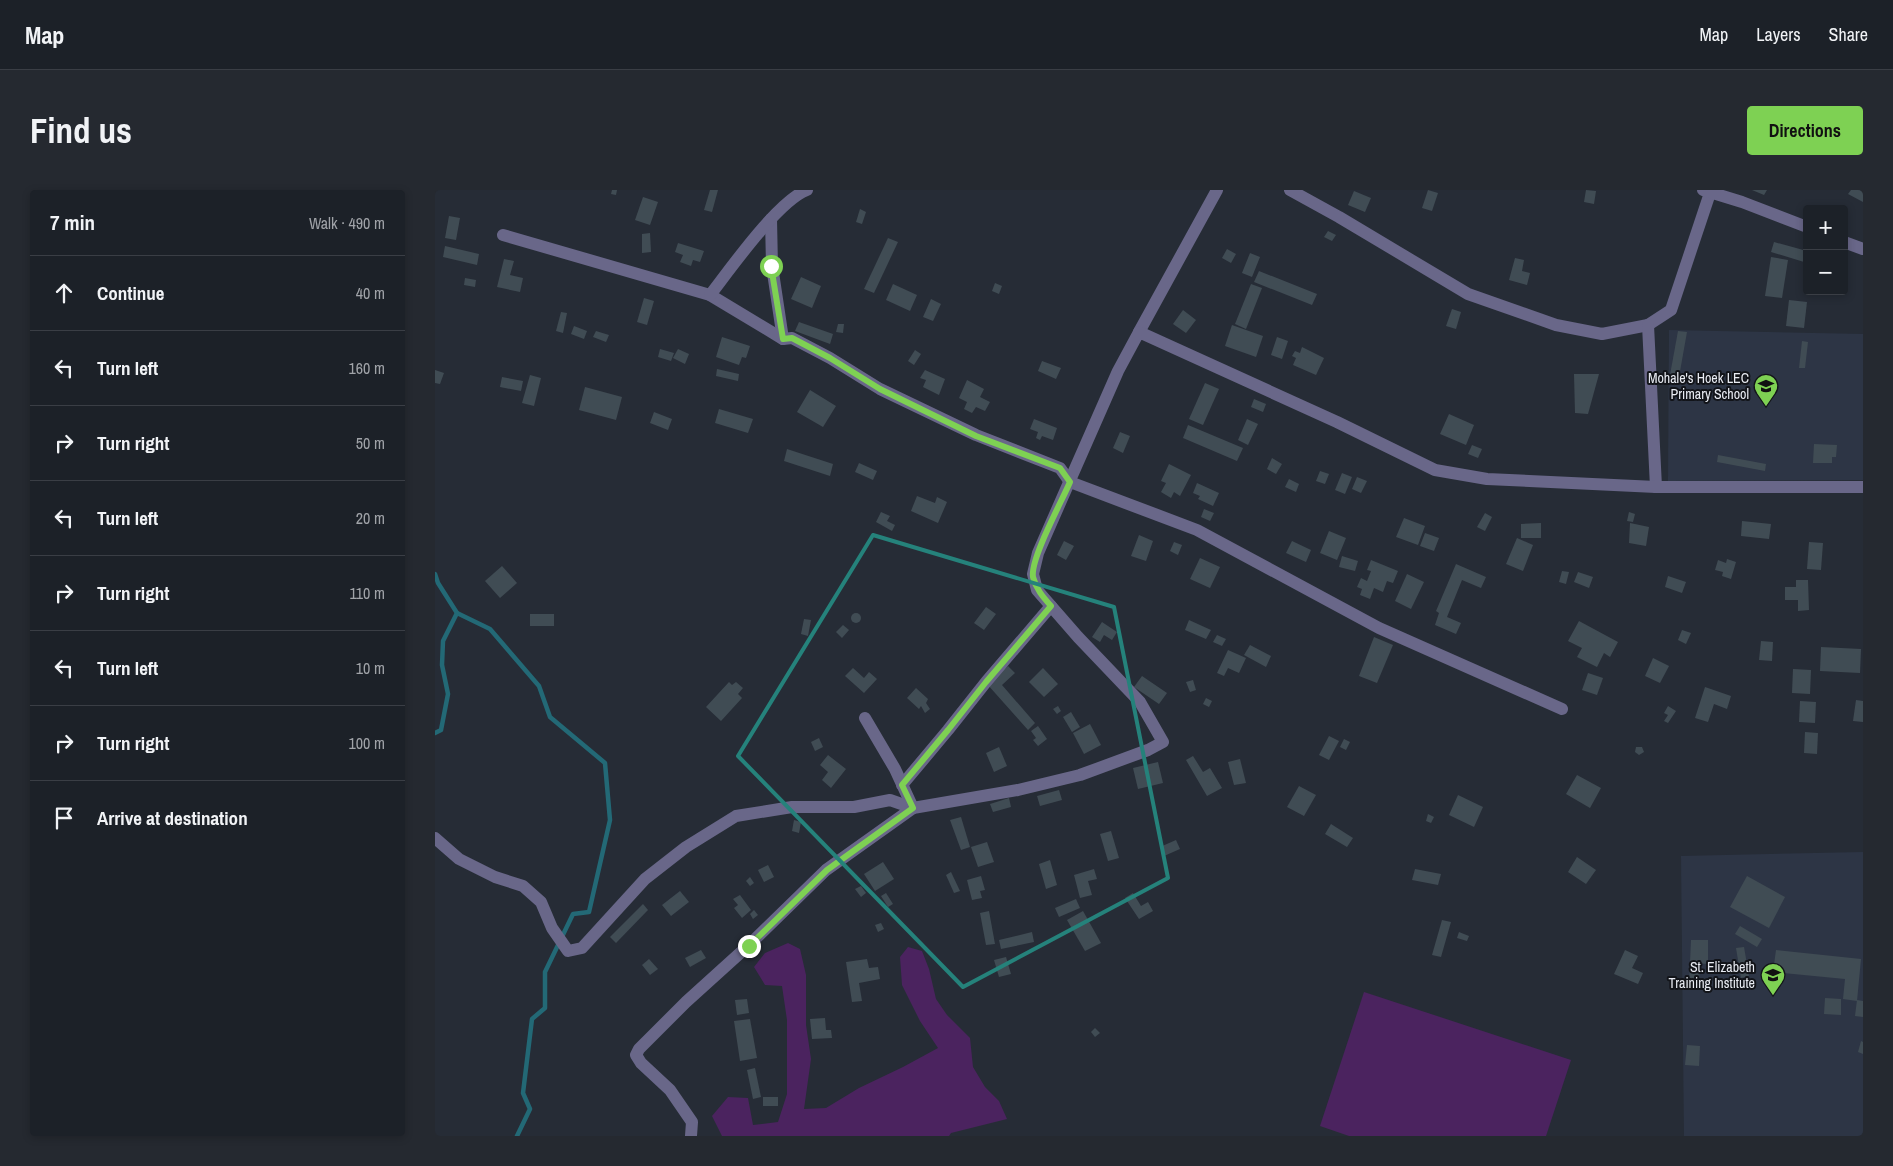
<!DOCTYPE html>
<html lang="en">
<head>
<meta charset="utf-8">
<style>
	body { margin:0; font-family:"Archivo Narrow",sans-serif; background:#252930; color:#f1f3f6 }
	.controls { position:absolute; right:15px; top:15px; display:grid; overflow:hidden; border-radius:5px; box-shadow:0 2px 8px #0003 }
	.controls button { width:45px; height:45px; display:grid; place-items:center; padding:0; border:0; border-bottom:1px solid #3a3e45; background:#1c2128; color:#f1f3f6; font:25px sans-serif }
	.stop { position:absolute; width:15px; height:15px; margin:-11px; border:4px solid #7ed153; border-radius:50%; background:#fff }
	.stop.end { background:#7ed153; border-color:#fff; box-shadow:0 1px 5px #0008 }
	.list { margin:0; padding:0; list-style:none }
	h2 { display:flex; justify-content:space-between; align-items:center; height:65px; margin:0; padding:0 20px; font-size:21px }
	h2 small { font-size:16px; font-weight:400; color:#a0a3a8 }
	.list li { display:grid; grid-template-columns:32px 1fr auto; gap:15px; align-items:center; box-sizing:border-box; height:75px; padding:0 20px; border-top:1px solid #3a3e45 }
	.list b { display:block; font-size:19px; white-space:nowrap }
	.list em { font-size:16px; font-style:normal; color:#a0a3a8 }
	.icon { flex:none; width:28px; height:28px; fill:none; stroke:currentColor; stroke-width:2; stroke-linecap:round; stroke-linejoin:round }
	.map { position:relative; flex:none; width:1428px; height:946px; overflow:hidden; border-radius:5px }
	header { display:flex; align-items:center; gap:30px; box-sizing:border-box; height:70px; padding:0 25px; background:#1c2128; border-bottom:1px solid #3a3e45 }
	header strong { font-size:24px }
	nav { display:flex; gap:28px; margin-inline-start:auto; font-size:18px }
	.intro { display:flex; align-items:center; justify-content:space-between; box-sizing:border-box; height:120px; padding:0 30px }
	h1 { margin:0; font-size:35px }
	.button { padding:12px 22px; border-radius:5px; background:#7ed153; color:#111; font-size:18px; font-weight:700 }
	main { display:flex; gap:30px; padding:0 30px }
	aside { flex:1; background:#1c2128; border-radius:5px; box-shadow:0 2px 8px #0003 }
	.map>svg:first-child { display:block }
	.built { fill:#2d3545 }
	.green { fill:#4b235f }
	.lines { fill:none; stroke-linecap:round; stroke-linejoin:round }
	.stream { stroke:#236976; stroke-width:4.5 }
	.building { fill:#404c54 }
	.minor { stroke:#696789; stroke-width:12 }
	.route { stroke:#7ed153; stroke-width:6 }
	.marked { fill:none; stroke:#25827b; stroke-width:4; stroke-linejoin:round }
	.labels { text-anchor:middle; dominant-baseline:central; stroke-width:4; stroke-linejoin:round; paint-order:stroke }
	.poi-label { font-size:14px; fill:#e9ecf3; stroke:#121419; text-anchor:end }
</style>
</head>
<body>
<header>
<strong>Map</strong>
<nav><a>Map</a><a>Layers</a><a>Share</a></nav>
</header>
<div class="intro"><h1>Find us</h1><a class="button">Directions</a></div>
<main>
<aside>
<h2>7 min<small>Walk · 490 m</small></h2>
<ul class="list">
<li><svg class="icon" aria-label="ahead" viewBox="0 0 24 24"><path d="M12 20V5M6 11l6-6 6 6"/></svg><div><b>Continue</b></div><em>40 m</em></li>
<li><svg class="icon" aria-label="left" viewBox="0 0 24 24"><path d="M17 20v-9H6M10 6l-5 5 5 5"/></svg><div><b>Turn left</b></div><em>160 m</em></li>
<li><svg class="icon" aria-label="right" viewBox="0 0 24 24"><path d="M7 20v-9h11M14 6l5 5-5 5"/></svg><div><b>Turn right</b></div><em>50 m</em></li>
<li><svg class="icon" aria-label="left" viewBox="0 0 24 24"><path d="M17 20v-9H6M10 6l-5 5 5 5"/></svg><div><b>Turn left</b></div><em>20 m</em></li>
<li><svg class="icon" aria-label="right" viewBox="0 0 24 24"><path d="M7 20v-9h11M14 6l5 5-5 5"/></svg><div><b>Turn right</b></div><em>110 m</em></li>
<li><svg class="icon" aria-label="left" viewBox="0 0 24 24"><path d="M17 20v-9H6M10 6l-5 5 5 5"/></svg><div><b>Turn left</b></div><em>10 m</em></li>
<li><svg class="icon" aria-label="right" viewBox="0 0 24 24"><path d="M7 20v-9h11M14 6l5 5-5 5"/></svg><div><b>Turn right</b></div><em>100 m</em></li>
<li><svg class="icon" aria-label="arrive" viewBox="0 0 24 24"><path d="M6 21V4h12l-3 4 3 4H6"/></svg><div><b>Arrive at destination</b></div></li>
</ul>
</aside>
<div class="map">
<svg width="1428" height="946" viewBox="0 0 1428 946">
	<rect width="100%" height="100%" fill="#262c36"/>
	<g class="built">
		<polygon points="1234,140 1428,144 1428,290 1233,291"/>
		<polygon points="1428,662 1428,946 1249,946 1246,666"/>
	</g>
	<g class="green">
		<polygon points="353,753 365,759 371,785 371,835 376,869 369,919 391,918 424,898 468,877 503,858 485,831 467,795 465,767 473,757 487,761 494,779 501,809 512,825 535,848 538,877 550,897 564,911 572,929 516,943 514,946 287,946 277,926 293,907 313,908 318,935 343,932 352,904 352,830 347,796 330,795 319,777 330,763"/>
		<polygon points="929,802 1136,870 1111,946 914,946 885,936"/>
	</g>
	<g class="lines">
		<g class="stream">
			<polyline points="0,384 3,393 22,423 55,439 104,496 115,527 170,573 175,630 154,722 138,724 110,782 110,818 97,829 88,903 95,919 82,946"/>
			<polyline points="0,543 6,540 13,504 7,475 8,451 22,423"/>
		</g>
	</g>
	<g class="building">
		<polygon points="177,0 182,0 181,5 176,4"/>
		<polygon points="275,0 283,0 277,22 269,20"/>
		<polygon points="993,0 1003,3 997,21 987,18"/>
		<polygon points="1151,0 1161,1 1159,14 1149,12"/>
		<polygon points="1317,0 1332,0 1329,5"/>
		<polygon points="1416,0 1428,0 1428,12 1413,4"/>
		<polygon points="919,1 936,8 930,22 913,15"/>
		<polygon points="208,7 223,12 215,35 200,30"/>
		<polygon points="425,19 431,22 427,34 421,32"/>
		<polygon points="14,26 25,28 21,50 10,48"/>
		<polygon points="893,41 901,45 897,51 889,47"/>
		<polygon points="215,43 216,62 207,63 207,44"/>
		<polygon points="453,48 463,52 439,103 429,99"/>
		<polygon points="1339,52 1372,61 1369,72 1336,62"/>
		<polygon points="243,53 269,61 265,72 258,70 256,76 245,72 248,65 240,62"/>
		<polygon points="10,56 44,64 42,75 8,67"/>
		<polygon points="792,59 801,64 796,73 787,68"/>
		<polygon points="815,63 825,67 817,87 807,83"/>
		<polygon points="1336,67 1353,70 1347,108 1330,106"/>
		<polygon points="1080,68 1089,70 1087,81 1095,83 1092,95 1074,90"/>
		<polygon points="69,69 79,71 75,85 88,88 85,102 62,97"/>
		<polygon points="824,81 882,104 877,115 819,92"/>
		<polygon points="366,87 386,96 377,118 356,109"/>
		<polygon points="30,88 41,90 40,97 29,95"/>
		<polygon points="560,93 567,96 564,104 557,101"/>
		<polygon points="458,94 482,105 475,121 451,110"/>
		<polygon points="816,94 827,98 811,139 800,134"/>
		<polygon points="209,108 219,111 212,135 202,132"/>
		<polygon points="496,109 506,114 498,131 488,127"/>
		<polygon points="1354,110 1372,112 1369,138 1351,136"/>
		<polygon points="1017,119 1026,122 1021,139 1011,136"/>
		<polygon points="748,120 761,130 751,143 738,134"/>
		<polygon points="126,122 132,123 128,143 121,141"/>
		<polygon points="364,132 398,144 395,154 360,141"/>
		<polygon points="403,134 409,134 408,143 401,142"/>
		<polygon points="797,135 828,146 821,167 790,156"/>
		<polygon points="139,136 152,141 149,149 136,144"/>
		<polygon points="161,141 174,145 171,152 158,147"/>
		<polygon points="1243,141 1252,142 1244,187 1235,185"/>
		<polygon points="287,147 315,156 311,168 307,167 304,175 281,167"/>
		<polygon points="842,147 853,151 847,169 836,165"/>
		<polygon points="1367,151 1373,152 1370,178 1364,178"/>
		<polygon points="867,157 889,168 881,185 858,175 861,168 857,166 860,161 865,163"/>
		<polygon points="225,159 239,163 236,171 223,167"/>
		<polygon points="243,159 254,164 250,174 238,168"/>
		<polygon points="480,160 486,164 479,175 473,171"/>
		<polygon points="607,171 626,178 621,189 603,181"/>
		<polygon points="282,179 304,184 303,191 281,186"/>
		<polygon points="0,180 9,183 5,194 0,193"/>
		<polygon points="490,180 510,189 504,205 488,197 491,190 485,188"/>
		<polygon points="1139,184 1164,184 1153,224 1140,223"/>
		<polygon points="95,185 106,188 99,216 87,213"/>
		<polygon points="67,187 88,191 86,201 65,197"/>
		<polygon points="532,190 549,199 545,207 555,212 550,221 541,217 537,223 529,219 532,212 524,208"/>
		<polygon points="770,193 784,199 768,235 754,229"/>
		<polygon points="150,197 187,207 181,230 144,220"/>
		<polygon points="375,200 401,216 388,237 362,222"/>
		<polygon points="819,209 831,214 828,222 816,217"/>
		<polygon points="284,219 318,229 313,243 280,233"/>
		<polygon points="219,222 237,229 233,240 215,233"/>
		<polygon points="1014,224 1039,235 1031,255 1005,244"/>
		<polygon points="599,229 622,238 618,250 607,246 605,250 601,248 603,242 595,239"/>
		<polygon points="812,229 823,234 813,255 803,250"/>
		<polygon points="753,235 808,258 802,271 748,248"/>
		<polygon points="685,242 695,246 688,263 678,258"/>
		<polygon points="1379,254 1402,255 1401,267 1397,267 1397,273 1378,273"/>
		<polygon points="1037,255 1047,259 1043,268 1033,264"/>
		<polygon points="352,259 398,274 395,286 349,271"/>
		<polygon points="1283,265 1331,274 1330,281 1282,272"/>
		<polygon points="837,268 847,274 841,284 832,279"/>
		<polygon points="424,273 442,281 438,290 420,282"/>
		<polygon points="734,274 756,285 745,306 739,302 736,308 726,302 731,293 726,291"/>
		<polygon points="885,281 894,284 890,294 881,291"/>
		<polygon points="907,283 917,287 910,304 900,300"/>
		<polygon points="922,287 932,291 926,303 917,299"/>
		<polygon points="854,289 864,294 861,302 850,297"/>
		<polygon points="762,293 784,303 778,316 763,309 765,306 758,303"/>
		<polygon points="482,306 500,313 502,307 512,312 503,333 476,321"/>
		<polygon points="769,319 779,323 775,331 766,327"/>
		<polygon points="446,322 455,326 452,331 460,335 457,341 441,332"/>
		<polygon points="1194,322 1200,324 1198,332 1192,331"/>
		<polygon points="1050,323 1057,327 1050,341 1042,337"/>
		<polygon points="969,328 990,336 983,355 961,347"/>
		<polygon points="1307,331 1336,334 1334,349 1306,346"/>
		<polygon points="1106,333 1106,348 1086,348 1086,334"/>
		<polygon points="1195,333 1214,337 1211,356 1194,353"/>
		<polygon points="894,341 911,348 902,370 885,363"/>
		<polygon points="990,343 1004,348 999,361 985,356"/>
		<polygon points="704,345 718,351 711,371 696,366"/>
		<polygon points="1082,348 1098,355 1088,381 1071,374"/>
		<polygon points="629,351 639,356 631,370 622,365"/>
		<polygon points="857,351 876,360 871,372 851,363"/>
		<polygon points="739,352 747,355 743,365 735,361"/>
		<polygon points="1374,352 1388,353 1386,380 1372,379"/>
		<polygon points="907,366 923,371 920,381 904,377"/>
		<polygon points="765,368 785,377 775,398 755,389"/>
		<polygon points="1292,369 1301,372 1296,389 1287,386 1288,382 1280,380 1283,370 1291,373"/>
		<polygon points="936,370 963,381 958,393 952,391 948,402 939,398 935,409 925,405 927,399 922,397 926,388 932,391 936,381 932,380"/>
		<polygon points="1021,374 1051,387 1046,398 1027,390 1012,427 1026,433 1021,444 1000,435 1004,423 1001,421"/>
		<polygon points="67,376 82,393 65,408 50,391"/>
		<polygon points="1127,381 1134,382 1131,394 1124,392"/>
		<polygon points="1143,382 1158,387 1154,398 1139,392"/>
		<polygon points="972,384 989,392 976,419 960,411"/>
		<polygon points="1233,386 1251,392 1247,403 1230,397"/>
		<polygon points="1361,390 1373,390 1374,420 1363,421 1363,410 1350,410 1350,397 1361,397"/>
		<polygon points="551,417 561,424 549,440 539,433"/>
		<circle cx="421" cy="428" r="5"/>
		<rect x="95" y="424" width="24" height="12"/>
		<polygon points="369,429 376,430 373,446 366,444"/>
		<polygon points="754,430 776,440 771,449 750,440"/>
		<polygon points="1144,431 1183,452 1175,467 1169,463 1162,477 1142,467 1147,458 1133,451"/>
		<polygon points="667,432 682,442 677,450 669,445 665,452 657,447"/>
		<polygon points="408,435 414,440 407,448 401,442"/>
		<polygon points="1247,440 1256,443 1251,454 1243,450"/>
		<polygon points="782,445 791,449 787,456 778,452"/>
		<polygon points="939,447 958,455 942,493 924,486"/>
		<polygon points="1326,451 1338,452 1337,471 1324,470"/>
		<polygon points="815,455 836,466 831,477 809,465"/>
		<polygon points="1386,457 1426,459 1425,483 1385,481"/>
		<polygon points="793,460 811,468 804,483 793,478 789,486 782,483"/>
		<polygon points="1218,468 1234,476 1225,493 1210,486"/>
		<polygon points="573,476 580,483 567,495 600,533 593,540 552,494"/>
		<polygon points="418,478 429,488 434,482 442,489 429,503 410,486"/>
		<polygon points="608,478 623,494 609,507 594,492"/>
		<polygon points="1358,479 1376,480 1375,504 1357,503"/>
		<polygon points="1153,483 1168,488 1162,505 1147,500"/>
		<polygon points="707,486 732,503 724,514 699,497"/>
		<polygon points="758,490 761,500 755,502 751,492"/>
		<polygon points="294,492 297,495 301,492 308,498 303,504 307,508 286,531 271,517"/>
		<polygon points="1270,497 1296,506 1292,519 1279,514 1273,532 1260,528"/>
		<polygon points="481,498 493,509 491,513 495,519 490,523 486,516 484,519 472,508"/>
		<polygon points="771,508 777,511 774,517 768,514"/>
		<polygon points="1421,510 1428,511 1428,532 1418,531"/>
		<polygon points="1365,511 1381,512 1380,533 1364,532"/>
		<polygon points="623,516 626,521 622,524 618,519"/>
		<polygon points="1233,516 1241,521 1233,533 1229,531 1233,525 1229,523"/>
		<polygon points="636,522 645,537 637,542 628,527"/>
		<polygon points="655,534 666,555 649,564 638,543"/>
		<polygon points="603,536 612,549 603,556 598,550 601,548 596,541"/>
		<polygon points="1370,542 1383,543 1382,564 1369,563"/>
		<polygon points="894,546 904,551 894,570 884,565"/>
		<polygon points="384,548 388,557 380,561 376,552"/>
		<polygon points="909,549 915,552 911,560 905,557"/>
		<polygon points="564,557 572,576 559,582 551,563"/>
		<polygon points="1201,557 1207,557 1209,562 1204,565 1200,562"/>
		<polygon points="393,565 411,579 396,598 387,590 393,582 385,575"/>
		<polygon points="758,566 768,582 775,578 787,598 772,606 751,570"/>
		<polygon points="805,569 811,593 799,595 793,572"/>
		<polygon points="723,572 728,593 703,599 698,578"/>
		<polygon points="1142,585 1166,598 1155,618 1131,604"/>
		<polygon points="864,596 881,605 869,626 852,617"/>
		<polygon points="624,600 627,610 605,616 602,606"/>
		<polygon points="1023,605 1048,617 1039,637 1014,625"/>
		<polygon points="574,608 576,617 558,622 555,614"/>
		<polygon points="993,624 999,627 996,633 991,631"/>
		<polygon points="526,627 535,657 526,660 515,630"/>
		<polygon points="359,630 366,632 364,643 357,641"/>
		<polygon points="896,634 918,648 912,657 890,644"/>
		<polygon points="676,641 684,668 673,671 665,644"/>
		<polygon points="741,650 745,659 729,666 725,657"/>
		<polygon points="552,652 559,672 543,677 536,657"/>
		<polygon points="1142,667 1161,680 1151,694 1133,682"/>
		<polygon points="615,670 622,695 611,699 604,674"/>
		<polygon points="448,672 459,689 440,701 429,684"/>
		<polygon points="333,675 339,687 329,692 323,680"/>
		<polygon points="659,679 662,689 653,691 657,705 645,708 639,685"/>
		<polygon points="980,679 1006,684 1003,695 977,690"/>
		<polygon points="516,682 525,701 519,703 511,685"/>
		<polygon points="546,686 550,700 545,701 547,708 537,710 532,690"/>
		<polygon points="1312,686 1350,707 1334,738 1295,717"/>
		<polygon points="315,687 319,693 315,696 311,691"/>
		<polygon points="426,696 431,703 426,707 420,699"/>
		<polygon points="245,701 254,712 236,726 227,715"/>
		<polygon points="451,703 458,714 453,717 446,706"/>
		<polygon points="698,703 706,716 713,712 718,721 704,729 690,708"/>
		<polygon points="305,705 316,720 307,728 299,718 303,715 298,709"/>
		<polygon points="641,709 645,718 624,727 620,718"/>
		<polygon points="208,714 213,720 181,753 175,747"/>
		<polygon points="319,720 323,725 318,729 315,724"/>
		<polygon points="554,721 560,754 551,755 545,723"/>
		<polygon points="648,721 666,753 650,761 632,730"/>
		<polygon points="1007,730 1016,732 1006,767 997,765"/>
		<polygon points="446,733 449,739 443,742 440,735"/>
		<polygon points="1305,736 1327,749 1322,757 1300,744"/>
		<polygon points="597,742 599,752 566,759 564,750"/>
		<polygon points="1024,742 1034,746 1032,751 1022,748"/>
		<polygon points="1256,750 1273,750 1273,774 1255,773"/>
		<polygon points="1309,757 1314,786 1306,788 1301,758"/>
		<polygon points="266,760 271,768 255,777 250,768"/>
		<polygon points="1190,760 1203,766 1197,778 1208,783 1203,794 1179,784"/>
		<polygon points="1341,760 1426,769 1422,811 1408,809 1410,789 1338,782"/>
		<polygon points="571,767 576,784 564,787 559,770"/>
		<polygon points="214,769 223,779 215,785 207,775"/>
		<polygon points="432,769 434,778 443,777 445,789 424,793 427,811 417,812 411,772"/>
		<polygon points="1255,779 1265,780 1264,789 1254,789"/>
		<polygon points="1390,808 1406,809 1406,825 1389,824"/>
		<polygon points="312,809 314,823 302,825 300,810"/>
		<polygon points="1422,810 1428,811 1428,827 1420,826"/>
		<polygon points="390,828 391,840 396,840 397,848 377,849 375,829"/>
		<polygon points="315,829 322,868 305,871 299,831"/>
		<polygon points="660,838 665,843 660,847 656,842"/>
		<polygon points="1426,851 1428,852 1428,864 1423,862"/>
		<polygon points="1252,855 1265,856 1264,876 1250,875"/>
		<polygon points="320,878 326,907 318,909 312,880"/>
		<rect x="328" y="907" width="15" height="9"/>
	</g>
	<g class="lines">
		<g class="minor">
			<polyline points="855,0 904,27 1033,104 1121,135 1167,144 1213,135 1236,120 1275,3"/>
			<polyline points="1268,0 1307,12 1372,37"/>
			<polyline points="336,29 337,76 348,149 357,148 395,168 445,199 541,245 625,278 635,292 762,340 944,438 1127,519"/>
			<polyline points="68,45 275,105 348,149"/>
			<polyline points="1409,52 1428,59"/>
			<path d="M275,105C296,78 343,11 372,0"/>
			<polyline points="1213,135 1221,297"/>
			<polyline points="704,142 782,0"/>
			<polyline points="430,528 460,579 478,618"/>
			<polyline points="467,595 513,540 551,492 616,416"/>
			<polyline points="0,648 24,669 60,687 88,696 106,712 117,738 133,761 147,758 210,689 251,657 301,626 357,617 419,617 455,610 478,618"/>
			<polyline points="256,946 257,932 235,900 206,873 201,865 204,859 251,812 314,755 391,680 478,618 583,600 645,585 713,560 728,552 705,512 643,447 602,400 598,384 603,363 683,181 704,142 902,232 1000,280 1052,289 1221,297 1428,297"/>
		</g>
	</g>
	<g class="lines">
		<path class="route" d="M314,756L392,680L478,618L467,595L513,540L551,492L616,416C608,407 601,399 598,387C595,369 627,311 635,292L625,278L541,246L445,199L395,168L357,148L348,149L336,76"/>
	</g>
	<path class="marked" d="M438,345L679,417L733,688L528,797L303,566Z"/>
	<defs>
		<g id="school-pin" transform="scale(1.25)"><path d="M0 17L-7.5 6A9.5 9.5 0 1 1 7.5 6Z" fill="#7ed153" stroke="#121419"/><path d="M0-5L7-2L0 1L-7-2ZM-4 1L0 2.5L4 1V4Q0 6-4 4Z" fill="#111"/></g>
		<g id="university-pin" transform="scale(1.25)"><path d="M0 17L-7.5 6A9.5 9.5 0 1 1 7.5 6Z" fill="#7ed153" stroke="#121419"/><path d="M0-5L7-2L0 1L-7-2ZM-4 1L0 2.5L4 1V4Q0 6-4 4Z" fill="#111"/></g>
	</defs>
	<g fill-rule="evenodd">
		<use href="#school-pin" x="1331" y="196"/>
		<use href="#university-pin" x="1338" y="785"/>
	</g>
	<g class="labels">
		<g class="poi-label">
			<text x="1314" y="188">Mohale's Hoek LEC<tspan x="1314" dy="16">Primary School</tspan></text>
			<text x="1320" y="777">St. Elizabeth<tspan x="1320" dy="16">Training Institute</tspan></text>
		</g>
	</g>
</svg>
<div class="controls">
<button>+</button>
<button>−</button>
</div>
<div class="stop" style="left:336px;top:76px"></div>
<div class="stop end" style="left:314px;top:756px"></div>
</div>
</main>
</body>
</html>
